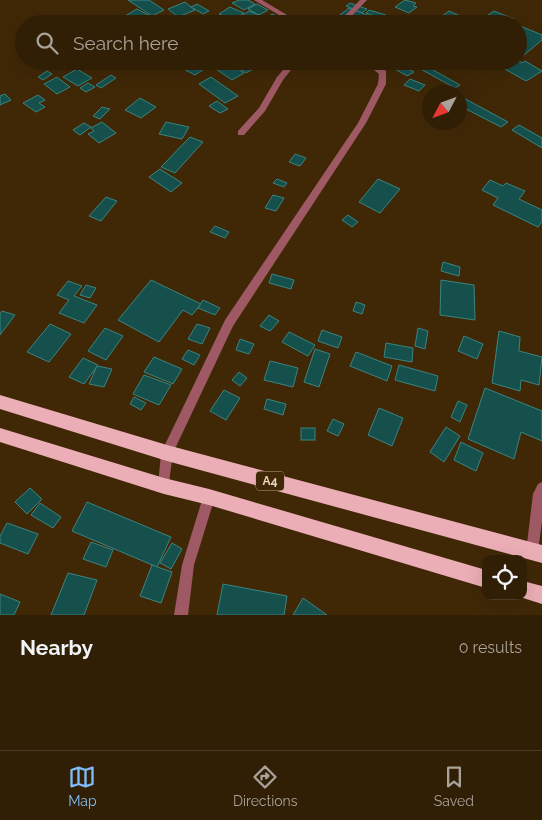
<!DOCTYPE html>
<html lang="en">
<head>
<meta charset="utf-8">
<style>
	body { margin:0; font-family:Raleway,sans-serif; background:#38270f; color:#f1f3f6 }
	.controls { position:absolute; right:15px; bottom:15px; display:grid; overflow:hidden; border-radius:10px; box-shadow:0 5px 20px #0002 }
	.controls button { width:45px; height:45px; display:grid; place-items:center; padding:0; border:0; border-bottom:1px solid #4b3c27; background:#301e05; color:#f1f3f6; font:25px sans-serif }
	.compass { position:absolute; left:422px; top:85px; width:45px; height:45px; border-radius:50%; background:#301e05; box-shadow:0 5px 20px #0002; rotate:229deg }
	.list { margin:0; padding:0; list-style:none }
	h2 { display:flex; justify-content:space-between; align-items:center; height:65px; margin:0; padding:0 20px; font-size:21px }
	h2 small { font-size:16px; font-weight:400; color:#a8a29a }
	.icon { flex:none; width:28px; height:28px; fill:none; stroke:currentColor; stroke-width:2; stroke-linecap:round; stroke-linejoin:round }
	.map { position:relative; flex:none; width:542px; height:615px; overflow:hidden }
	.search { position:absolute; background:#301e05; box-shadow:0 5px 20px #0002; left:15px; right:15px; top:15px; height:55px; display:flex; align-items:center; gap:12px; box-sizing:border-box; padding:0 18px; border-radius:28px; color:#a8a29a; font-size:19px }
	.sheet { height:135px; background:#301e05 }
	nav { display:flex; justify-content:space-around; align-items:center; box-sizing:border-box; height:70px; border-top:1px solid #4b3c27; background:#301e05; font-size:14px; color:#a8a29a }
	nav a { display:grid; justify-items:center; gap:2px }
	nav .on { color:#80bdfa }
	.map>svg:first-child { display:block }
	.building { fill:#15504d; stroke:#3b847f }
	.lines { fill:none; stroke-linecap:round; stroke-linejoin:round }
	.minor { fill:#9f5965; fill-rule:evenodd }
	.trunk { fill:#ecaeb6; fill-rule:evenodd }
	.labels { text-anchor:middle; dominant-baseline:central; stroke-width:5; stroke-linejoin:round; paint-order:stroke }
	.shield { fill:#402807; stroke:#b6a188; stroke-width:1 }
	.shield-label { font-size:12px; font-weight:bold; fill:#e9d5bf }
</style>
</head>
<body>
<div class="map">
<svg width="542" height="615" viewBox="0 0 542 615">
	<rect width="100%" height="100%" fill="#402807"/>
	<g class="building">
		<polygon points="128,0 149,0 164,10 152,16"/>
		<polygon points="239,0 248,0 255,4 244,10 232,3"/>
		<polygon points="405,0 416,3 413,6 417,7 409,13 395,7"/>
		<polygon points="185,2 195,10 178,17 168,9"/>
		<polygon points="350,3 367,9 362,13 346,6"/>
		<polygon points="197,4 209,11 203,14 191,7"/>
		<polygon points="257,4 268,10 259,15 248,9"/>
		<polygon points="230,7 244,13 233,20 219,14"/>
		<polygon points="349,8 383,21 380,24 336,24 341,20 336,18"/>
		<polygon points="137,9 152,17 140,24 125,16"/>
		<polygon points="369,10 386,15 382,19 366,13"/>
		<polygon points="249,11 261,16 249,24 236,19"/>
		<polygon points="449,11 478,24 462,24 452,19 446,24 431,24"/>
		<polygon points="494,11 514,19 511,22 516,24 489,24 493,21 485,17"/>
		<polygon points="273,14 281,19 271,24 259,24 256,22"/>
		<polygon points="170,15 183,24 167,24 160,19"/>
		<polygon points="185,15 196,21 189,24 179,19"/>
		<polygon points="518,25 542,35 542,40 524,55 518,52"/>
		<polygon points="518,60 522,63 525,61 542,71 526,81 496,64 500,61"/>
		<polygon points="174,61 197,61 207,67 195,75 172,63"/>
		<polygon points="223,61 226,61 244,73 232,80 213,67"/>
		<polygon points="233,61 255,61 260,65 246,73 231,62"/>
		<polygon points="406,61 417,61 460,85 455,88"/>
		<polygon points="397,62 414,72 407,76 390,66"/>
		<polygon points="77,69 92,78 78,86 63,77"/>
		<polygon points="47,71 52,74 43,80 38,77"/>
		<polygon points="111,75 116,78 101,88 96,85"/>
		<polygon points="57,77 70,87 57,94 44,84"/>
		<polygon points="211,77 238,96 225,103 199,84"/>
		<polygon points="410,79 425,85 419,91 404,85"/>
		<polygon points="88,83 95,87 86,92 80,88"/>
		<polygon points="5,94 11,100 0,105 0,96"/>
		<polygon points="38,95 45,100 39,103 45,107 36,112 23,103"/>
		<polygon points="460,96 508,122 501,127 464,108 460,111"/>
		<polygon points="140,98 156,107 141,118 125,110"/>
		<polygon points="217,101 228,109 220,113 209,106"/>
		<polygon points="102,107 110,109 100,119 93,116"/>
		<polygon points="102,122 116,133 99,143 88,134 94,131 91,128"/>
		<polygon points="166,122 189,127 182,139 159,134"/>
		<polygon points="84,123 91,127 80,135 73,130"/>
		<polygon points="519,125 542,138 542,148 512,130"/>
		<polygon points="190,137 203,142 175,173 161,167"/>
		<polygon points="295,154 306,158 300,166 289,162"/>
		<polygon points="160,169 182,183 171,192 149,177"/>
		<polygon points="277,179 287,183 284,187 273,183"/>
		<polygon points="378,179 400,189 380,213 359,202"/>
		<polygon points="490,180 503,186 506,183 525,191 519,199 542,210 542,221 538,227 493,205 498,198 482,190"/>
		<polygon points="273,195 284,198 276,211 265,208"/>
		<polygon points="106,197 117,201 101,221 89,216"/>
		<polygon points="348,215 358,222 352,227 342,220"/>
		<polygon points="215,226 229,232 225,238 210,232"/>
		<polygon points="443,262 460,267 459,276 441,271"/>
		<polygon points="272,274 294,280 291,289 269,283"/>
		<polygon points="151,280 201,304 192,315 183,310 159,342 118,320"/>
		<polygon points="441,280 474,285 475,320 440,315"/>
		<polygon points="68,281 82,286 74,296 97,305 84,323 59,313 69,300 57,295"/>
		<polygon points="86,285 96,288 90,298 80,295"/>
		<polygon points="203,300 220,308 215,315 198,308"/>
		<polygon points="356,302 365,305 362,314 353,311"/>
		<polygon points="2,311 15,315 0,335 0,314"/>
		<polygon points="269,315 279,321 270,331 260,326"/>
		<polygon points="50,324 71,334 49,362 27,352"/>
		<polygon points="197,324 210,328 202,344 188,339"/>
		<polygon points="105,328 123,336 106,360 88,351"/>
		<polygon points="418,328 428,331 425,349 415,346"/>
		<polygon points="322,330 342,337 338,348 318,341"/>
		<polygon points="499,331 520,337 519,351 542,357 539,385 521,380 520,391 492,383"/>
		<polygon points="289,332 315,345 308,356 282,342"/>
		<polygon points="464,336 483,344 477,359 458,351"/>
		<polygon points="240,339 254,344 249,354 236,350"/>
		<polygon points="386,343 413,348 412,362 384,357"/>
		<polygon points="315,349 330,354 319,387 304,382"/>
		<polygon points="188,350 200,355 194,365 182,359"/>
		<polygon points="356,352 392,366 387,381 350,366"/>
		<polygon points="154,357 182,369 173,384 144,372"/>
		<polygon points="83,358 98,365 84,384 69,377"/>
		<polygon points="270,361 298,368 293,387 264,380"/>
		<polygon points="399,365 438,376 435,391 395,380"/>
		<polygon points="97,366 112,369 104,387 89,384"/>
		<polygon points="239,372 247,378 240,386 232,380"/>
		<polygon points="144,375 171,385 159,405 133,394"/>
		<polygon points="485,388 542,411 542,441 521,432 514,459 468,439"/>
		<polygon points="224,390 240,398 226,420 210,411"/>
		<polygon points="134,397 146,403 141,410 130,404"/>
		<polygon points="267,399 286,404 283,415 264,409"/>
		<polygon points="458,401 467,405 460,422 451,417"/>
		<polygon points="379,408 403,418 392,446 368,435"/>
		<polygon points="333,419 344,424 338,436 327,431"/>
		<polygon points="446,427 460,436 444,462 430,452"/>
		<rect x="301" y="428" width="14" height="12"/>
		<polygon points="461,442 483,453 476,471 454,460"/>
		<polygon points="30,488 42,499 27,514 15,502"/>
		<polygon points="87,502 171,537 157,567 72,531"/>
		<polygon points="40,503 61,517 53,528 31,515"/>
		<polygon points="7,523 38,534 28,554 0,543 0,536"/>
		<polygon points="91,542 113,550 106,567 83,559"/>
		<polygon points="172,543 182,549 171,569 160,563"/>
		<polygon points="152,565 172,572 161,603 140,596"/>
		<polygon points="68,573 97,580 84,615 51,615"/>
		<polygon points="223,584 287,596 284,615 217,615"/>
		<polygon points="0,594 20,602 14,615 0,615"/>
		<polygon points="303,598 327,615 293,615"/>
	</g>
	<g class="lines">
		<g class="minor">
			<polygon points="254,0 262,0 302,24 294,24"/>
			<polygon points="360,0 367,0 344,24 337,24"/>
			<polygon points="291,61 298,61 283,80 265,111 244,135 238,135 238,131 259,108 277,77"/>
			<polygon points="363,61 371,61 386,71 386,84 366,123 233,326 173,453 168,490 164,492 160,490 158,486 161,453 225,320 358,123 378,84 379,74"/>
			<polygon points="542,482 542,521 538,552 537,557 532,558 527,557 526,552 533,494 538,484"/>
			<polygon points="209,491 213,493 215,497 194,565 188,615 174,615 182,565 203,497 205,493"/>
		</g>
		<g class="trunk">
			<polygon points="0,395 167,445 542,545 542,563 167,461 0,409"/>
			<polygon points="0,428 164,478 209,489 486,570 486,588 209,505 164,494 0,442"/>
			<polygon points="523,581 542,586 542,604 517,596 523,596"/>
		</g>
	</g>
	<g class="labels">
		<rect class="shield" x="256" y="471.5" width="28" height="19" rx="4"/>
		<g class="shield-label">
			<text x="270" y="481">A4</text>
		</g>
	</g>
</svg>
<div class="controls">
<button><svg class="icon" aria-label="locate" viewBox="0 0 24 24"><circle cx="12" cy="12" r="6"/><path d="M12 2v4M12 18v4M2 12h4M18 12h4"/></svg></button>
</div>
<svg class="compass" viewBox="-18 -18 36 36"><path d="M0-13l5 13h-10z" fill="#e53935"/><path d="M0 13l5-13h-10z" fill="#a8a29a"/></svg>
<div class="search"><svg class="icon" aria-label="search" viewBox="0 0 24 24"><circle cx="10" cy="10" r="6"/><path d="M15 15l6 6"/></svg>Search here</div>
</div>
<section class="sheet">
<h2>Nearby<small>0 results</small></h2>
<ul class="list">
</ul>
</section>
<nav>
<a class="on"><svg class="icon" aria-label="map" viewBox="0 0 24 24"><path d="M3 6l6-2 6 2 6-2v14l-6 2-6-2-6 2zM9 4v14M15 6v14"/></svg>Map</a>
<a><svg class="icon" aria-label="directions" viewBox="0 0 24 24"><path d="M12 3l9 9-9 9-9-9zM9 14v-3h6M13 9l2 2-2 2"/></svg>Directions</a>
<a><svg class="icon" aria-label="saved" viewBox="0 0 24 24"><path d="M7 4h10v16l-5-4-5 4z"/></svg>Saved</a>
</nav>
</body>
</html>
